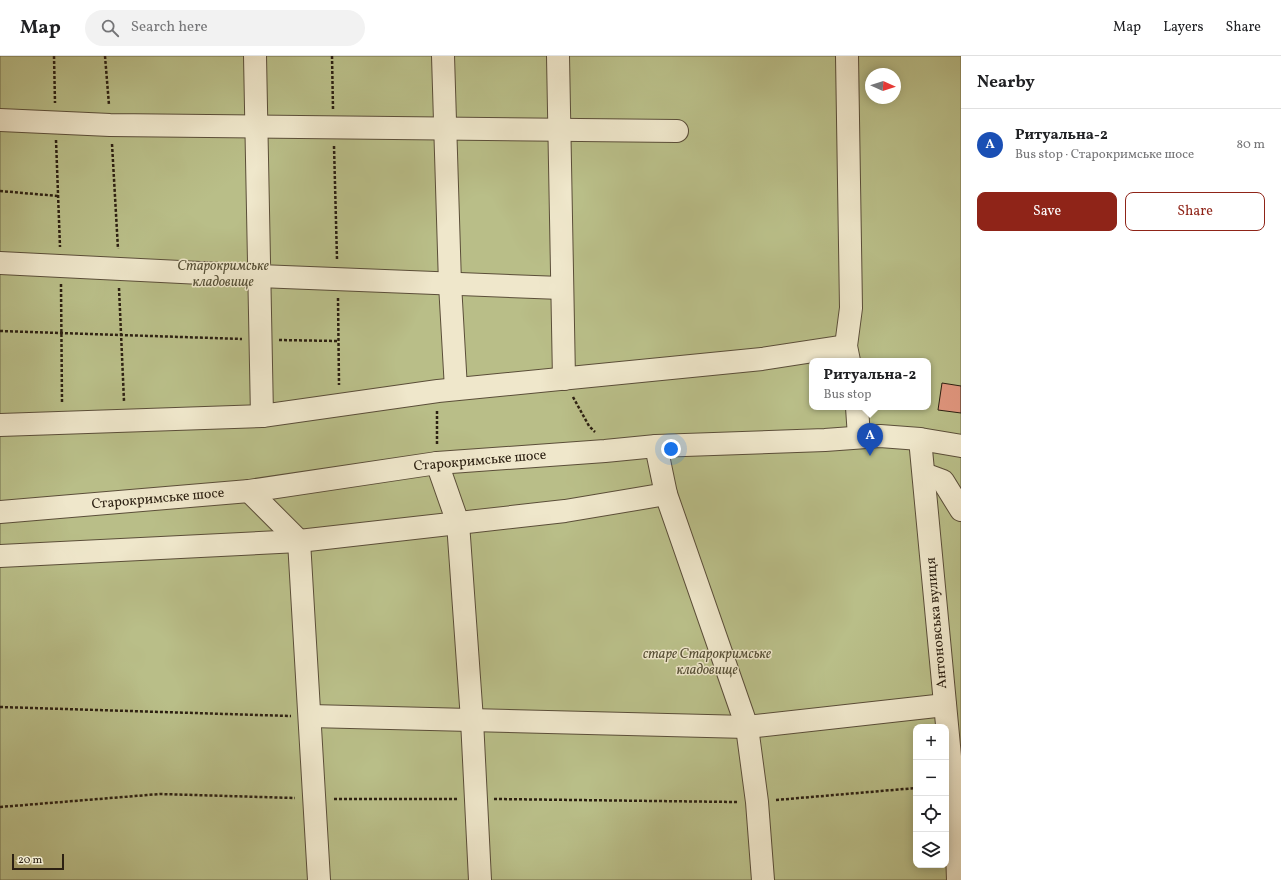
<!DOCTYPE html>
<html lang="en">
<head>
<meta charset="utf-8">
<style>
	body { margin:0; font-family:Vollkorn,serif; background:#f2f2f2; color:#202124 }
	.controls { position:absolute; right:12px; bottom:12px; display:grid; overflow:hidden; border-radius:8px; box-shadow:0 2px 10px #0003 }
	.controls button { width:36px; height:36px; display:grid; place-items:center; padding:0; border:0; border-bottom:1px solid #e0e0e0; background:#fff; color:#202124; font:20px sans-serif }
	.compass { position:absolute; left:865px; top:12px; width:36px; height:36px; border-radius:50%; background:#fff; box-shadow:0 2px 10px #0003; rotate:93deg }
	.scale { position:absolute; left:12px; bottom:10px; width:52px; box-sizing:border-box; padding-left:4px; border:2px solid #2c2012; border-top:0; font-size:11px; line-height:14px; white-space:nowrap; color:#2c2012; -webkit-text-stroke:3px #efe7cb; paint-order:stroke }
	.you { position:absolute; left:671px; top:393px; width:14px; height:14px; margin:-10px; border:3px solid #fff; border-radius:50%; background:#1a73e8; box-shadow:0 0 0 6px #1a73e833 }
	.badge { display:grid; place-items:center; width:26px; height:26px; border-radius:50%; background:#8f2418; color:#fff; font-size:13px; font-weight:700 }
	.pin { position:absolute; translate:-50% -33px; filter:drop-shadow(0 1px 2px #0008) }
	.pin::after { content:''; position:absolute; top:21px; width:14px; height:12px; background:inherit; clip-path:polygon(0 0,100% 0,50% 100%) }
	.popup { position:absolute; left:809px; top:302px; width:122px; height:52px; box-sizing:border-box; display:grid; place-content:center; border-radius:8px; background:#fff; filter:drop-shadow(0 1px 3px #0005); font-size:13px; white-space:nowrap; color:#757577 }
	.popup b { font-size:15px; color:#202124 }
	.popup::after { content:''; position:absolute; left:50%; top:100%; margin-left:-8px; border:8px solid transparent; border-top-color:#fff }
	.list { margin:0; padding:0; list-style:none }
	h2 { display:flex; justify-content:space-between; align-items:center; height:52px; margin:0; padding:0 16px; font-size:17px }
	h2 small { font-size:13px; font-weight:400; color:#757577 }
	.list li { display:grid; grid-template-columns:26px 1fr auto; gap:12px; align-items:center; box-sizing:border-box; height:72px; padding:0 16px; border-top:1px solid #e0e0e0 }
	.list b { display:block; font-size:15px; white-space:nowrap }
	.list p { margin:0; font-size:13px; white-space:nowrap; color:#757577 }
	.list em { font-size:13px; font-style:normal; color:#757577 }
	.actions { display:flex; gap:8px; padding:12px 16px }
	.actions a { flex:1; padding:9px 0; border:1px solid #8f2418; border-radius:8px; text-align:center; font-size:14px; color:#8f2418 }
	.actions .main { background:#8f2418; color:#fff }
	.icon { flex:none; width:22px; height:22px; fill:none; stroke:currentColor; stroke-width:2; stroke-linecap:round; stroke-linejoin:round }
	.map { position:relative; flex:none; width:961px; height:824px; overflow:hidden }
	header { display:flex; align-items:center; gap:24px; box-sizing:border-box; height:56px; padding:0 20px; background:#fff; border-bottom:1px solid #e0e0e0 }
	header strong { font-size:19px }
	nav { display:flex; gap:22px; margin-inline-start:auto; font-size:14px }
	.search { width:280px; height:36px; background:#f2f2f2; display:flex; align-items:center; gap:10px; box-sizing:border-box; padding:0 14px; border-radius:22px; color:#757577; font-size:15px }
	main { display:flex }
	aside { flex:1; background:#fff }
	.map>svg:first-child { display:block }
	.green { fill:#b9be88; stroke:#726f4d; fill-rule:evenodd }
	.building { fill:#e0967e; stroke:#2c2012 }
	.lines { fill:none; stroke-linecap:round; stroke-linejoin:round }
	.minor-casing { stroke:#5b4e39; stroke-width:24 }
	.path { stroke:#2c2012; stroke-width:2.5; stroke-dasharray:3 2; stroke-linecap:butt }
	.minor { stroke:#efe7cb; stroke-width:22 }
	.labels { text-anchor:middle; dominant-baseline:central; stroke-width:3; stroke-linejoin:round; paint-order:stroke }
	.park-label { font-size:14px; font-style:italic; fill:#564f35; stroke:#efe7cb }
	.street-label { font-size:14px; fill:#2c2012; stroke:#efe7cb }
</style>
</head>
<body>
<header>
<strong>Map</strong>
<div class="search"><svg class="icon" aria-label="search" viewBox="0 0 24 24"><circle cx="10" cy="10" r="6"/><path d="M15 15l6 6"/></svg>Search here</div>
<nav><a>Map</a><a>Layers</a><a>Share</a></nav>
</header>
<main>
<div class="map">
<svg width="961" height="824" viewBox="0 0 961 824">
	<rect width="100%" height="100%" fill="#e7daaf"/>
	<filter id="stains"><feTurbulence type="fractalNoise" baseFrequency=".005" numOctaves="4"/><feColorMatrix values="0 0 0 0 .2 0 0 0 0 .09 0 0 0 0 .02 0 0 0 .5 -.17"/></filter>
	<radialGradient id="worn" r=".72"><stop offset=".6" stop-color="#630" stop-opacity="0"/><stop offset="1" stop-color="#630" stop-opacity=".3"/></radialGradient>
	<path class="green" d="M0,0H961V824H0ZM871,18H895V42H871ZM812,305H928V351H812ZM916,671H946V809H916Z"/>
	<polygon class="building" points="942,327 961,330 961,357 938,354"/>
	<g class="lines">
		<g class="minor-casing">
			<g id="minor">
				<polyline points="255,0 262,360"/>
				<polyline points="443,0 450,228 456,333"/>
				<polyline points="558,0 564,323"/>
				<polyline points="847,0 851,252 846,290 849,305"/>
				<polyline points="0,64 110,69 677,75"/>
				<polyline points="0,207 259,220 561,232"/>
				<polyline points="857,351 859,381"/>
				<polyline points="0,369 262,360 438,335 762,303 846,290"/>
				<polyline points="920,383 956,764 958,824"/>
				<polyline points="656,390 666,438 747,671 757,746 763,824"/>
				<polyline points="437,407 458,467 472,664 480,824"/>
				<polyline points="924,418 943,425 961,454"/>
				<polyline points="249,435 299,485 319,824"/>
				<polyline points="0,456 249,435 437,407 605,395 656,390 825,384 880,380 920,383 961,390"/>
				<polyline points="0,500 299,485 565,455 666,438"/>
				<polyline points="310,660 747,671 945,649"/>
			</g>
		</g>
		<g class="path">
			<polyline points="54,0 55,47"/>
			<polyline points="105,0 109,49"/>
			<polyline points="332,0 333,53"/>
			<polyline points="56,84 60,191"/>
			<polyline points="112,88 118,193"/>
			<polyline points="334,90 337,203"/>
			<polyline points="0,135 58,140"/>
			<polyline points="61,228 62,347"/>
			<polyline points="119,232 124,345"/>
			<polyline points="338,242 339,329"/>
			<polyline points="0,275 242,283"/>
			<polyline points="279,284 338,285"/>
			<polyline points="573,341 589,370 595,376"/>
			<polyline points="437,388 437,353"/>
			<polyline points="0,651 291,660"/>
			<polyline points="334,743 457,743"/>
			<polyline points="494,743 737,746"/>
			<polyline points="776,744 916,732"/>
			<polyline points="0,751 160,738 295,742"/>
		</g>
		<use href="#minor" class="minor"/>
	</g>
	<g class="labels">
		<g class="park-label">
			<text x="223" y="210">Старокримське<tspan x="223" dy="16">кладовище</tspan></text>
			<text x="707" y="598">старе Старокримське<tspan x="707" dy="16">кладовище</tspan></text>
		</g>
		<g class="street-label">
			<text transform="translate(480 405) rotate(-5)">Старокримське шосе</text>
			<text transform="translate(158 443) rotate(-5)">Старокримське шосе</text>
			<text transform="translate(937 567) rotate(-95)">Антоновська вулиця</text>
		</g>
	</g>
	<rect width="100%" height="100%" filter="url(#stains)"/>
	<rect width="100%" height="100%" fill="url(#worn)"/>
</svg>
<div class="controls">
<button>+</button>
<button>−</button>
<button><svg class="icon" aria-label="locate" viewBox="0 0 24 24"><circle cx="12" cy="12" r="6"/><path d="M12 2v4M12 18v4M2 12h4M18 12h4"/></svg></button>
<button><svg class="icon" aria-label="layers" viewBox="0 0 24 24"><path d="M12 4l9 5-9 5-9-5zM3 14l9 5 9-5"/></svg></button>
</div>
<svg class="compass" viewBox="-18 -18 36 36"><path d="M0-13l5 13h-10z" fill="#e53935"/><path d="M0 13l5-13h-10z" fill="#757577"/></svg>
<div class="scale">20 m</div>
<div class="you"></div>
<div class="pin badge" style="left:870px;top:400px;background:#1a4fb4">A</div>
<div class="popup"><b>Ритуальна-2</b>Bus stop</div>
</div>
<aside>
<h2>Nearby<small></small></h2>
<ul class="list">
<li><span class="badge" style="background:#1a4fb4">A</span><div><b>Ритуальна-2</b><p>Bus stop · Старокримське шосе</p></div><em>80 m</em></li>
</ul>
<div class="actions"><a class="main">Save</a><a>Share</a></div>
</aside>
</main>
</body>
</html>
